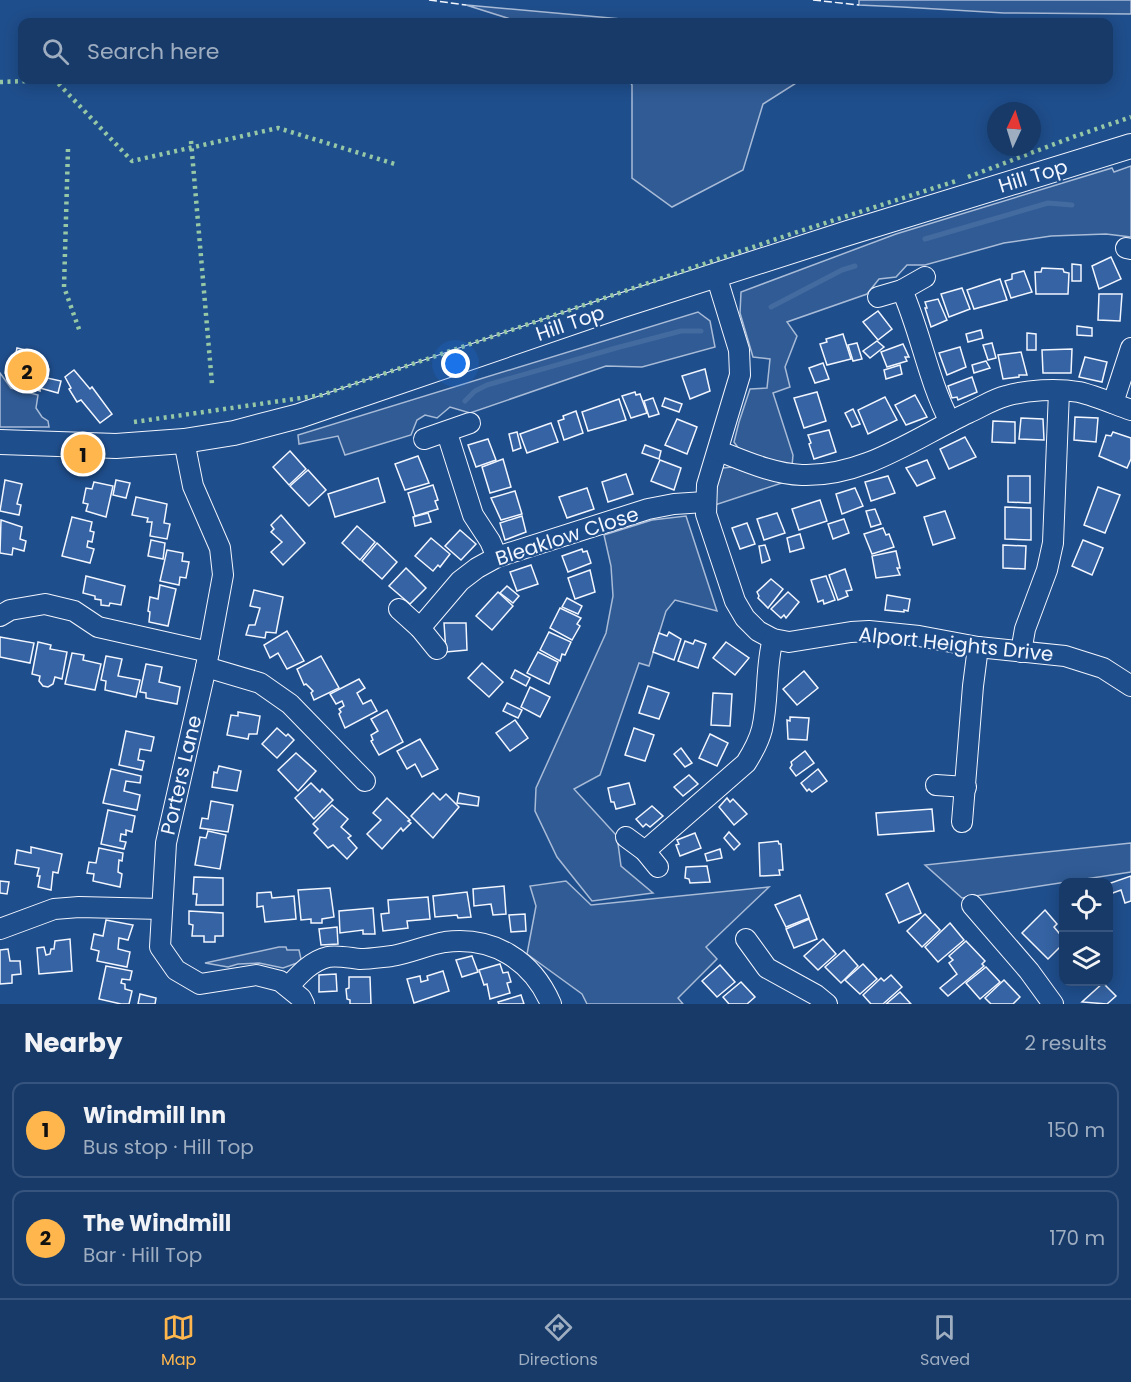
<!DOCTYPE html>
<html lang="en">
<head>
<meta charset="utf-8">
<style>
	body { margin:0; font-family:Poppins,sans-serif; background:#20416f; color:#f1f3f6 }
	.controls { position:absolute; right:18px; bottom:18px; display:grid; overflow:hidden; border-radius:12px; box-shadow:0 3px 15px #0003 }
	.controls button { width:54px; height:54px; display:grid; place-items:center; padding:0; border:0; border-bottom:2px solid #36547d; background:#173a69; color:#f1f3f6; font:30px sans-serif }
	.compass { position:absolute; left:987px; top:102px; width:54px; height:54px; border-radius:50%; background:#173a69; box-shadow:0 3px 15px #0003; rotate:4deg }
	.you { position:absolute; left:456px; top:364px; width:21px; height:21px; margin:-15px; border:4px solid #fff; border-radius:50%; background:#1a73e8; box-shadow:0 0 0 9px #1a73e833 }
	.badge { display:grid; place-items:center; width:39px; height:39px; border-radius:50%; background:#ffb74d; color:#111; font-size:20px; font-weight:700 }
	.pin { position:absolute; translate:-50% -50%; border:3px solid #fff; box-shadow:0 2px 6px #0006 }
	.list { margin:0; padding:0; list-style:none }
	h2 { display:flex; justify-content:space-between; align-items:center; height:78px; margin:0; padding:0 24px; font-size:26px }
	h2 small { font-size:20px; font-weight:400; color:#9eadc0 }
	.list li { display:grid; grid-template-columns:39px 1fr auto; gap:18px; align-items:center; box-sizing:border-box; height:96px; margin:0 12px 12px; padding:0 12px; border:2px solid #36547d; border-radius:12px }
	.list b { display:block; font-size:22px; white-space:nowrap }
	.list p { margin:0; font-size:20px; white-space:nowrap; color:#9eadc0 }
	.list em { font-size:20px; font-style:normal; color:#9eadc0 }
	.icon { flex:none; width:33px; height:33px; fill:none; stroke:currentColor; stroke-width:2; stroke-linecap:round; stroke-linejoin:round }
	.map { position:relative; flex:none; width:1131px; height:1004px; overflow:hidden }
	.search { position:absolute; background:#173a69; box-shadow:0 3px 15px #0003; left:18px; right:18px; top:18px; height:66px; display:flex; align-items:center; gap:15px; box-sizing:border-box; padding:0 21px; border-radius:12px; color:#9eadc0; font-size:22px }
	.sheet { height:294px; background:#173a69 }
	nav { display:flex; justify-content:space-around; align-items:center; box-sizing:border-box; height:84px; border-top:2px solid #36547d; background:#173a69; font-size:16px; color:#9eadc0 }
	nav a { display:grid; justify-items:center; gap:3px }
	nav .on { color:#ffb74d }
	.map>svg:first-child { display:block }
	.built { fill:#305b95; stroke:#a8bbd7; stroke-width:1.5 }
	.lines { fill:none; stroke-linecap:round; stroke-linejoin:round }
	.stream { stroke:#446ba0; stroke-width:5 }
	.building { fill:#3563a3; stroke:#f2f6ff; stroke-width:1.5 }
	.minor-casing { stroke:#f2f6ff; stroke-width:22 }
	.major-casing { stroke:#f2f6ff; stroke-width:26 }
	.minor { stroke:#1f4e8c; stroke-width:20 }
	.major { stroke:#1f4e8c; stroke-width:24 }
	.hedge { stroke:#97c8a6; stroke-width:4.5; stroke-dasharray:3 4.5; stroke-linecap:butt }
	.fence { stroke:#f2f6ff; stroke-width:1.5; stroke-dasharray:8 3; stroke-linecap:butt }
	.labels { text-anchor:middle; dominant-baseline:central; stroke-width:4.5; stroke-linejoin:round; paint-order:stroke }
	.street-label { font-size:20px; fill:#f2f6ff; stroke:#1f4e8c }
</style>
</head>
<body>
<div class="map">
<svg width="1131" height="1004" viewBox="0 0 1131 1004">
	<rect width="100%" height="100%" fill="#1f4e8c"/>
	<g class="built">
		<polygon points="859,0 1131,0 1131,14 1004,13 902,7 859,5"/>
		<polygon points="466,5 655,22 520,22"/>
		<polygon points="629,80 801,80 763,104 743,170 672,207 632,178 632,85"/>
		<polygon points="1131,166 1131,237 1106,234 1051,236 1004,243 925,265 907,265 896,277 879,279 867,294 787,322 797,336 785,367 790,387 773,393 793,455 792,466 779,463 739,449 734,442 739,422 750,389 767,388 770,359 753,357 740,313 741,292 896,234 1112,168 1114,172"/>
		<polygon points="698,312 710,321 715,347 642,367 606,366 470,413 450,407 437,418 425,415 417,420 411,435 345,455 338,436 299,444 298,435"/>
		<polygon points="0,373 11,388 38,395 36,408 42,417 48,421 49,427 0,427"/>
		<polygon points="732,467 749,473 788,481 715,505 716,475 723,468"/>
		<polygon points="686,516 717,611 675,600 666,611 649,666 639,663 600,775 574,789 617,836 621,866 653,893 592,901 557,857 535,811 536,788 606,633 613,596 611,566 604,535 652,520"/>
		<polygon points="1131,843 1131,872 962,898 925,865"/>
		<polygon points="566,881 591,905 769,887 706,947 717,959 678,998 683,1004 587,1004 582,994 527,954 536,906 530,886"/>
		<polygon points="279,947 286,947 287,950 299,950 301,959 297,963 283,968 259,963 238,964 228,967 205,963"/>
	</g>
	<g class="lines">
		<g class="stream">
			<polyline points="925,239 1048,203 1072,205"/>
			<polyline points="771,307 842,270 855,266"/>
			<polyline points="465,401 475,391 487,385 616,348 681,331 701,331"/>
		</g>
	</g>
	<g class="building">
		<polygon points="1111,257 1121,279 1099,289 1092,266"/>
		<polygon points="1072,264 1081,265 1081,281 1072,281"/>
		<polygon points="1042,268 1063,269 1064,272 1069,273 1068,294 1036,294 1035,272 1041,272"/>
		<polygon points="1024,271 1032,292 1011,298 1005,281 1012,279 1012,274"/>
		<polygon points="1000,279 1007,300 974,309 967,290"/>
		<polygon points="962,288 970,309 949,317 941,294"/>
		<polygon points="1099,294 1122,294 1120,321 1098,320"/>
		<polygon points="938,299 947,320 931,327 925,308 927,308 925,302"/>
		<polygon points="878,311 892,329 878,340 863,322"/>
		<polygon points="1077,326 1092,328 1092,336 1077,335"/>
		<polygon points="981,330 983,338 968,342 966,334"/>
		<polygon points="1027,333 1036,334 1036,350 1027,350"/>
		<polygon points="843,334 851,359 827,365 820,344 827,342 826,339"/>
		<polygon points="877,341 884,347 870,358 863,351"/>
		<polygon points="857,343 862,359 853,361 848,345"/>
		<polygon points="992,343 996,358 988,360 983,345"/>
		<polygon points="903,344 909,357 905,357 907,361 887,367 881,352"/>
		<polygon points="960,347 966,367 947,375 939,353"/>
		<polygon points="17,348 30,351 28,361 35,362 34,365 49,369 47,378 61,381 58,393 40,388 40,391 33,389 33,387 11,382 12,375 5,373 11,357 15,358"/>
		<polygon points="1072,349 1071,373 1043,373 1042,350"/>
		<polygon points="1021,352 1027,375 1019,375 1019,377 1003,379 998,355"/>
		<polygon points="1085,357 1107,362 1102,382 1079,377"/>
		<polygon points="986,361 990,368 974,373 972,365"/>
		<polygon points="823,363 829,379 815,383 809,368"/>
		<polygon points="900,365 902,374 886,379 884,370"/>
		<polygon points="705,369 710,391 690,399 682,376"/>
		<polygon points="74,370 90,389 92,387 112,414 100,423 81,400 77,402 69,389 71,388 65,377"/>
		<polygon points="972,377 977,392 958,400 957,397 952,398 948,386"/>
		<polygon points="635,392 636,395 640,394 647,413 631,418 622,396"/>
		<polygon points="817,392 826,421 804,428 794,398"/>
		<polygon points="915,395 927,417 906,425 895,405"/>
		<polygon points="885,397 897,420 868,434 858,410"/>
		<polygon points="653,398 659,414 649,417 644,401"/>
		<polygon points="665,398 682,404 679,412 662,406"/>
		<polygon points="619,399 626,420 588,431 582,412"/>
		<polygon points="853,409 860,424 852,427 845,413"/>
		<polygon points="576,411 583,433 564,440 558,421 564,419 563,416"/>
		<polygon points="1075,417 1098,418 1096,442 1074,440"/>
		<polygon points="1021,418 1043,419 1044,440 1019,439"/>
		<polygon points="677,419 697,427 687,454 665,445"/>
		<polygon points="993,421 1015,422 1015,443 992,442"/>
		<polygon points="551,423 558,442 527,453 520,434"/>
		<polygon points="829,430 836,452 814,459 809,444 811,443 808,435"/>
		<polygon points="517,432 521,448 513,451 509,434"/>
		<polygon points="1113,432 1131,438 1131,459 1127,468 1099,456 1106,435 1111,436"/>
		<polygon points="965,437 976,457 949,469 940,449"/>
		<polygon points="488,439 496,460 476,467 468,445"/>
		<polygon points="645,445 661,451 659,459 642,453"/>
		<polygon points="290,451 306,469 289,485 273,467"/>
		<polygon points="418,456 429,483 405,490 395,464"/>
		<polygon points="503,459 511,487 490,493 482,467"/>
		<polygon points="660,460 681,468 674,490 651,481"/>
		<polygon points="927,460 935,478 917,486 906,468"/>
		<polygon points="308,470 326,490 309,506 290,486"/>
		<polygon points="626,474 633,494 608,502 602,482"/>
		<polygon points="888,476 895,493 871,501 865,482"/>
		<polygon points="1008,476 1030,476 1030,503 1008,502"/>
		<polygon points="378,478 385,502 335,517 328,494"/>
		<polygon points="5,480 22,484 17,504 21,505 19,515 0,511"/>
		<polygon points="116,480 130,483 126,498 113,495"/>
		<polygon points="94,482 113,486 106,517 86,511 88,504 83,503 86,488 92,489"/>
		<polygon points="433,485 438,500 435,501 438,509 415,516 408,493"/>
		<polygon points="1098,487 1120,495 1105,533 1084,525"/>
		<polygon points="587,488 594,509 567,518 559,497"/>
		<polygon points="855,488 863,506 842,514 836,494"/>
		<polygon points="515,491 522,514 501,520 491,498"/>
		<polygon points="136,497 167,504 164,523 170,524 167,539 150,536 152,522 147,522 148,518 132,515"/>
		<polygon points="820,500 827,521 799,530 792,509"/>
		<polygon points="1005,507 1031,508 1031,540 1005,539"/>
		<polygon points="875,509 881,524 871,527 866,511"/>
		<polygon points="945,511 955,538 933,545 924,517"/>
		<polygon points="428,513 431,522 415,526 413,517"/>
		<polygon points="777,513 785,533 764,540 757,519"/>
		<polygon points="281,515 305,543 283,565 271,552 282,542 271,532 274,529 271,525"/>
		<polygon points="522,516 526,532 505,540 500,523"/>
		<polygon points="72,517 92,522 90,531 94,532 92,542 88,541 87,547 94,549 90,563 62,556"/>
		<polygon points="844,519 849,533 833,539 828,524"/>
		<polygon points="1,520 22,527 20,539 26,541 24,551 13,548 12,555 0,553"/>
		<polygon points="747,523 755,544 740,549 732,528"/>
		<polygon points="357,526 375,542 360,560 342,543"/>
		<polygon points="883,528 886,535 889,534 894,547 872,554 864,534"/>
		<polygon points="460,530 476,544 461,560 445,546"/>
		<polygon points="800,534 804,548 790,552 787,538"/>
		<polygon points="431,538 450,554 440,567 438,565 433,571 415,556"/>
		<polygon points="151,540 165,543 163,559 148,556"/>
		<polygon points="1083,540 1103,548 1092,575 1072,566"/>
		<polygon points="377,543 397,562 382,579 362,561"/>
		<polygon points="765,545 770,560 762,563 759,546"/>
		<polygon points="1003,545 1026,546 1025,569 1003,568"/>
		<polygon points="582,549 583,552 587,551 591,563 568,572 562,556"/>
		<polygon points="167,550 183,553 182,561 189,562 186,578 180,577 179,585 160,581"/>
		<polygon points="896,551 900,568 897,568 900,575 876,578 872,556"/>
		<polygon points="531,565 538,584 517,591 510,572"/>
		<polygon points="406,568 426,588 410,604 389,586"/>
		<polygon points="845,569 852,590 846,591 848,596 838,600 829,575"/>
		<polygon points="590,570 595,592 575,599 568,578"/>
		<polygon points="86,576 125,586 121,605 110,603 109,606 101,605 101,600 95,599 95,596 83,593"/>
		<polygon points="826,576 835,600 824,604 823,600 818,602 811,580"/>
		<polygon points="771,579 783,589 768,608 758,598 759,596 757,592"/>
		<polygon points="160,585 176,589 168,626 149,622 150,612 148,611 150,597 158,599"/>
		<polygon points="507,586 519,596 513,603 500,593"/>
		<polygon points="254,590 283,597 276,633 266,632 265,638 246,635 249,625 255,625 260,608 250,606"/>
		<polygon points="498,592 513,606 492,630 476,616"/>
		<polygon points="788,592 799,602 786,618 784,615 781,618 771,609"/>
		<polygon points="887,595 910,599 908,611 904,610 904,612 885,610"/>
		<polygon points="567,598 582,606 578,614 562,607"/>
		<polygon points="560,608 581,618 577,624 580,626 572,640 550,628"/>
		<polygon points="444,623 466,623 467,650 446,652"/>
		<polygon points="287,631 304,661 287,669 278,653 270,658 264,645"/>
		<polygon points="549,632 571,642 565,655 562,654 560,661 540,650"/>
		<polygon points="669,632 681,639 674,660 653,652 659,633 667,636"/>
		<polygon points="0,637 34,643 30,663 0,657"/>
		<polygon points="695,640 706,644 698,668 678,661 685,641 693,644"/>
		<polygon points="38,642 51,645 50,649 67,652 62,679 55,677 53,684 48,687 43,686 39,681 40,676 32,674"/>
		<polygon points="726,642 749,658 735,675 713,658"/>
		<polygon points="538,652 558,662 549,684 527,673"/>
		<polygon points="72,653 84,655 83,660 101,664 95,690 65,684"/>
		<polygon points="106,656 122,659 118,676 140,680 136,697 105,690 106,681 101,680"/>
		<polygon points="321,656 339,688 314,700 311,693 313,691 306,684 304,685 297,669"/>
		<polygon points="482,663 503,682 489,697 468,678"/>
		<polygon points="146,664 162,667 159,682 180,687 177,704 146,698 146,693 140,692"/>
		<polygon points="515,670 530,678 526,686 511,678"/>
		<polygon points="804,671 818,688 797,705 783,689"/>
		<polygon points="359,679 365,688 357,693 363,704 371,700 377,711 345,728 339,714 341,712 339,709 344,706 342,701 336,704 330,694"/>
		<polygon points="648,686 669,693 659,719 639,713"/>
		<polygon points="530,687 550,697 540,717 521,707"/>
		<polygon points="713,693 732,694 730,726 711,725"/>
		<polygon points="507,703 522,710 518,718 503,711"/>
		<polygon points="387,710 403,742 379,755 371,741 373,740 371,735 378,731 371,719"/>
		<polygon points="238,712 260,716 257,734 249,734 248,739 227,735 231,715 238,716"/>
		<polygon points="790,717 809,718 807,740 788,739 787,720 790,721"/>
		<polygon points="515,720 528,738 510,751 496,733"/>
		<polygon points="277,728 286,736 288,734 294,740 277,758 262,744"/>
		<polygon points="634,728 654,735 645,761 625,755"/>
		<polygon points="126,731 154,737 151,751 140,749 138,760 144,761 142,770 119,765"/>
		<polygon points="710,734 728,743 717,766 699,758"/>
		<polygon points="420,739 438,769 422,777 415,764 407,769 397,751"/>
		<polygon points="681,748 692,763 685,767 674,754"/>
		<polygon points="805,751 814,763 796,776 790,768 792,765 791,762"/>
		<polygon points="296,753 316,771 298,791 278,770"/>
		<polygon points="219,766 241,771 237,791 212,787 214,772 217,773"/>
		<polygon points="111,769 141,776 140,783 126,781 124,791 140,795 137,810 103,803"/>
		<polygon points="818,769 827,781 812,792 809,789 807,791 801,783"/>
		<polygon points="689,775 698,784 683,796 674,787"/>
		<polygon points="311,783 320,792 322,789 333,800 314,819 295,798"/>
		<polygon points="629,783 635,804 616,809 614,802 611,802 608,788"/>
		<polygon points="433,793 440,800 446,794 459,807 433,838 411,816"/>
		<polygon points="459,793 479,797 478,806 457,803"/>
		<polygon points="387,798 410,820 408,821 411,823 403,831 401,828 382,849 367,834 381,820 373,813"/>
		<polygon points="727,798 730,802 733,799 747,814 734,825 719,807"/>
		<polygon points="211,801 233,805 228,832 200,828 202,818 208,819"/>
		<polygon points="332,805 348,819 341,827 351,836 348,838 357,848 347,859 333,845 328,848 314,833 318,829 313,824"/>
		<polygon points="652,806 663,816 650,827 646,824 643,827 636,819"/>
		<polygon points="932,809 934,831 878,835 876,813"/>
		<polygon points="108,810 135,816 132,832 126,830 126,835 121,834 120,841 126,842 124,849 101,844"/>
		<polygon points="208,831 226,835 220,869 195,865 200,837 206,838"/>
		<polygon points="729,832 740,844 734,850 724,838"/>
		<polygon points="695,833 701,848 680,856 676,845 679,844 677,840"/>
		<polygon points="778,841 779,844 781,844 783,870 779,870 780,875 760,876 759,843"/>
		<polygon points="31,847 62,854 58,873 53,872 51,890 38,887 40,876 37,876 39,868 15,864 17,850 31,853"/>
		<polygon points="99,848 123,853 122,861 119,860 118,872 122,874 120,887 93,881 94,874 87,873 89,862 96,863"/>
		<polygon points="720,849 722,858 707,861 705,854"/>
		<polygon points="707,866 710,882 690,883 689,879 685,878 686,867"/>
		<polygon points="1131,876 1131,901 1125,903 1121,890 1110,894 1108,884"/>
		<polygon points="194,877 223,878 223,905 196,905 197,894 193,894"/>
		<polygon points="0,881 9,882 7,894 0,893"/>
		<polygon points="908,883 921,913 899,923 886,894"/>
		<polygon points="504,886 506,914 493,915 491,904 474,906 473,889"/>
		<polygon points="330,888 334,917 322,919 322,923 311,923 311,919 301,920 298,890"/>
		<polygon points="271,892 272,898 294,896 296,919 265,922 263,906 257,907 257,893"/>
		<polygon points="467,892 471,917 458,918 457,915 435,917 433,896"/>
		<polygon points="800,895 809,918 786,927 775,905"/>
		<polygon points="428,897 430,919 407,921 408,928 383,931 381,914 389,913 388,900"/>
		<polygon points="373,908 375,934 363,934 363,930 340,933 339,911"/>
		<polygon points="1045,910 1057,924 1054,927 1064,939 1064,943 1048,959 1022,933"/>
		<polygon points="189,911 223,913 223,936 215,936 215,942 204,942 204,936 192,936 193,925 189,924"/>
		<polygon points="525,914 526,931 511,932 509,915"/>
		<polygon points="925,914 940,930 922,947 907,931"/>
		<polygon points="809,919 817,939 794,948 786,929"/>
		<polygon points="106,920 133,925 128,940 119,938 118,949 130,952 127,967 97,961 99,951 91,949 94,934 103,936"/>
		<polygon points="950,923 964,940 938,962 925,947"/>
		<polygon points="337,927 338,944 321,945 319,929"/>
		<polygon points="70,939 72,971 39,974 37,948 44,947 46,955 50,954 51,949 54,949 55,941"/>
		<polygon points="823,939 836,954 818,970 804,956"/>
		<polygon points="966,941 985,961 982,964 984,966 948,996 940,988 957,974 949,963 953,960 949,956"/>
		<polygon points="8,949 10,961 20,961 21,974 12,975 12,983 0,984 0,950"/>
		<polygon points="844,950 858,966 841,983 825,967"/>
		<polygon points="472,956 478,972 462,977 456,960"/>
		<polygon points="500,964 503,973 508,972 511,982 507,983 510,993 490,999 487,984 484,985 479,970"/>
		<polygon points="863,964 877,979 860,994 845,980"/>
		<polygon points="720,965 735,982 717,997 702,981"/>
		<polygon points="106,966 132,971 130,980 122,979 121,983 125,984 125,989 132,991 129,1004 121,1004 99,999"/>
		<polygon points="986,967 1000,982 980,999 966,983"/>
		<polygon points="443,971 449,991 414,1003 407,979 420,976 421,982 428,980 427,976"/>
		<polygon points="336,974 337,991 319,992 319,975"/>
		<polygon points="891,975 902,987 883,1004 871,1004 863,995 881,978 884,981"/>
		<polygon points="349,977 370,977 371,1004 350,1004 350,1000 347,999 346,989 349,988"/>
		<polygon points="1004,980 1020,997 1013,1004 991,1004 985,998"/>
		<polygon points="741,982 755,997 747,1004 729,1004 723,997"/>
		<polygon points="1103,983 1116,996 1107,1004 1082,1002"/>
		<polygon points="900,992 911,1004 886,1004"/>
		<polygon points="140,994 156,998 155,1004 138,1004"/>
		<polygon points="521,995 524,1004 499,1004 498,1002"/>
	</g>
	<g class="lines">
		<g class="minor-casing">
			<g id="minor">
				<polyline points="1126,248 1131,249"/>
				<polyline points="716,275 739,350 740,375 707,485 706,514 735,601 745,618 758,631 773,639 789,642 851,632 869,631 919,636 978,647 1065,656 1103,668 1131,686"/>
				<path d="M902,290C921,333 928,380 950,422"/>
				<polyline points="878,297 902,290 925,277"/>
				<polyline points="1113,403 1131,348"/>
				<polyline points="447,433 473,515 490,541 497,557"/>
				<polyline points="424,439 470,423"/>
				<polyline points="184,441 193,486 220,548 223,575 206,667 166,843 160,947 176,970 200,984 256,975 280,981 301,998 304,1004"/>
				<path d="M719,451C745,461 773,474 802,475C864,477 915,438 968,413C980,408 993,399 1006,396C1027,390 1056,388 1079,392C1096,396 1114,404 1131,410"/>
				<polyline points="399,609 420,628 437,649"/>
				<polyline points="0,616 10,610 45,604 74,611 98,627 209,652"/>
				<polyline points="420,628 460,581 477,568 497,557 648,509 674,504 705,502"/>
				<polyline points="1021,652 1025,629 1047,570 1053,543 1059,391"/>
				<polyline points="206,667 260,683 290,704 365,781"/>
				<polyline points="936,785 966,787"/>
				<polyline points="962,822 973,686 978,647"/>
				<polyline points="626,837 645,851 658,867"/>
				<path d="M645,851L746,763C753,752 759,741 762,729C769,699 765,668 773,639"/>
				<polyline points="972,905 1029,971 1053,1004"/>
				<polyline points="0,929 54,909 79,907 161,909"/>
				<polyline points="746,939 767,968 816,995 827,1004"/>
				<path d="M288,987C299,975 311,961 328,957C337,955 350,958 360,959C370,959 382,957 392,956C410,953 427,945 445,942C493,936 532,960 551,1004"/>
			</g>
		</g>
		<g class="major-casing">
			<polyline id="major" points="0,442 116,446 184,441 234,433 299,416 620,306 848,233 1131,146"/>
		</g>
		<use href="#minor" class="minor"/>
		<use href="#major" class="major"/>
		<g class="hedge">
			<polyline points="0,82 55,80 132,161 278,128 398,165"/>
			<polyline points="191,141 212,384"/>
			<polyline points="68,149 64,287 80,332"/>
			<polyline points="968,177 1073,137 1131,117"/>
			<polyline points="134,422 322,395 791,234 956,181"/>
		</g>
		<g class="fence">
			<polyline points="429,0 466,5"/>
			<polyline points="813,0 859,5"/>
		</g>
	</g>
	<g class="labels">
		<g class="street-label">
			<text transform="translate(1033 176) rotate(-17)">Hill Top</text>
			<text transform="translate(570 323) rotate(-19)">Hill Top</text>
			<text transform="translate(567 536) rotate(-18)">Bleaklow Close</text>
			<text transform="translate(956 644) rotate(6)">Alport Heights Drive</text>
			<text transform="translate(181 775) rotate(-77)">Porters Lane</text>
		</g>
	</g>
</svg>
<div class="controls">
<button><svg class="icon" aria-label="locate" viewBox="0 0 24 24"><circle cx="12" cy="12" r="6"/><path d="M12 2v4M12 18v4M2 12h4M18 12h4"/></svg></button>
<button><svg class="icon" aria-label="layers" viewBox="0 0 24 24"><path d="M12 4l9 5-9 5-9-5zM3 14l9 5 9-5"/></svg></button>
</div>
<svg class="compass" viewBox="-18 -18 36 36"><path d="M0-13l5 13h-10z" fill="#e53935"/><path d="M0 13l5-13h-10z" fill="#9eadc0"/></svg>
<div class="you"></div>
<div class="pin badge" style="left:83px;top:454px">1</div>
<div class="pin badge" style="left:27px;top:371px">2</div>
<div class="search"><svg class="icon" aria-label="search" viewBox="0 0 24 24"><circle cx="10" cy="10" r="6"/><path d="M15 15l6 6"/></svg>Search here</div>
</div>
<section class="sheet">
<h2>Nearby<small>2 results</small></h2>
<ul class="list">
<li><span class="badge">1</span><div><b>Windmill Inn</b><p>Bus stop · Hill Top</p></div><em>150 m</em></li>
<li><span class="badge">2</span><div><b>The Windmill</b><p>Bar · Hill Top</p></div><em>170 m</em></li>
</ul>
</section>
<nav>
<a class="on"><svg class="icon" aria-label="map" viewBox="0 0 24 24"><path d="M3 6l6-2 6 2 6-2v14l-6 2-6-2-6 2zM9 4v14M15 6v14"/></svg>Map</a>
<a><svg class="icon" aria-label="directions" viewBox="0 0 24 24"><path d="M12 3l9 9-9 9-9-9zM9 14v-3h6M13 9l2 2-2 2"/></svg>Directions</a>
<a><svg class="icon" aria-label="saved" viewBox="0 0 24 24"><path d="M7 4h10v16l-5-4-5 4z"/></svg>Saved</a>
</nav>
</body>
</html>
